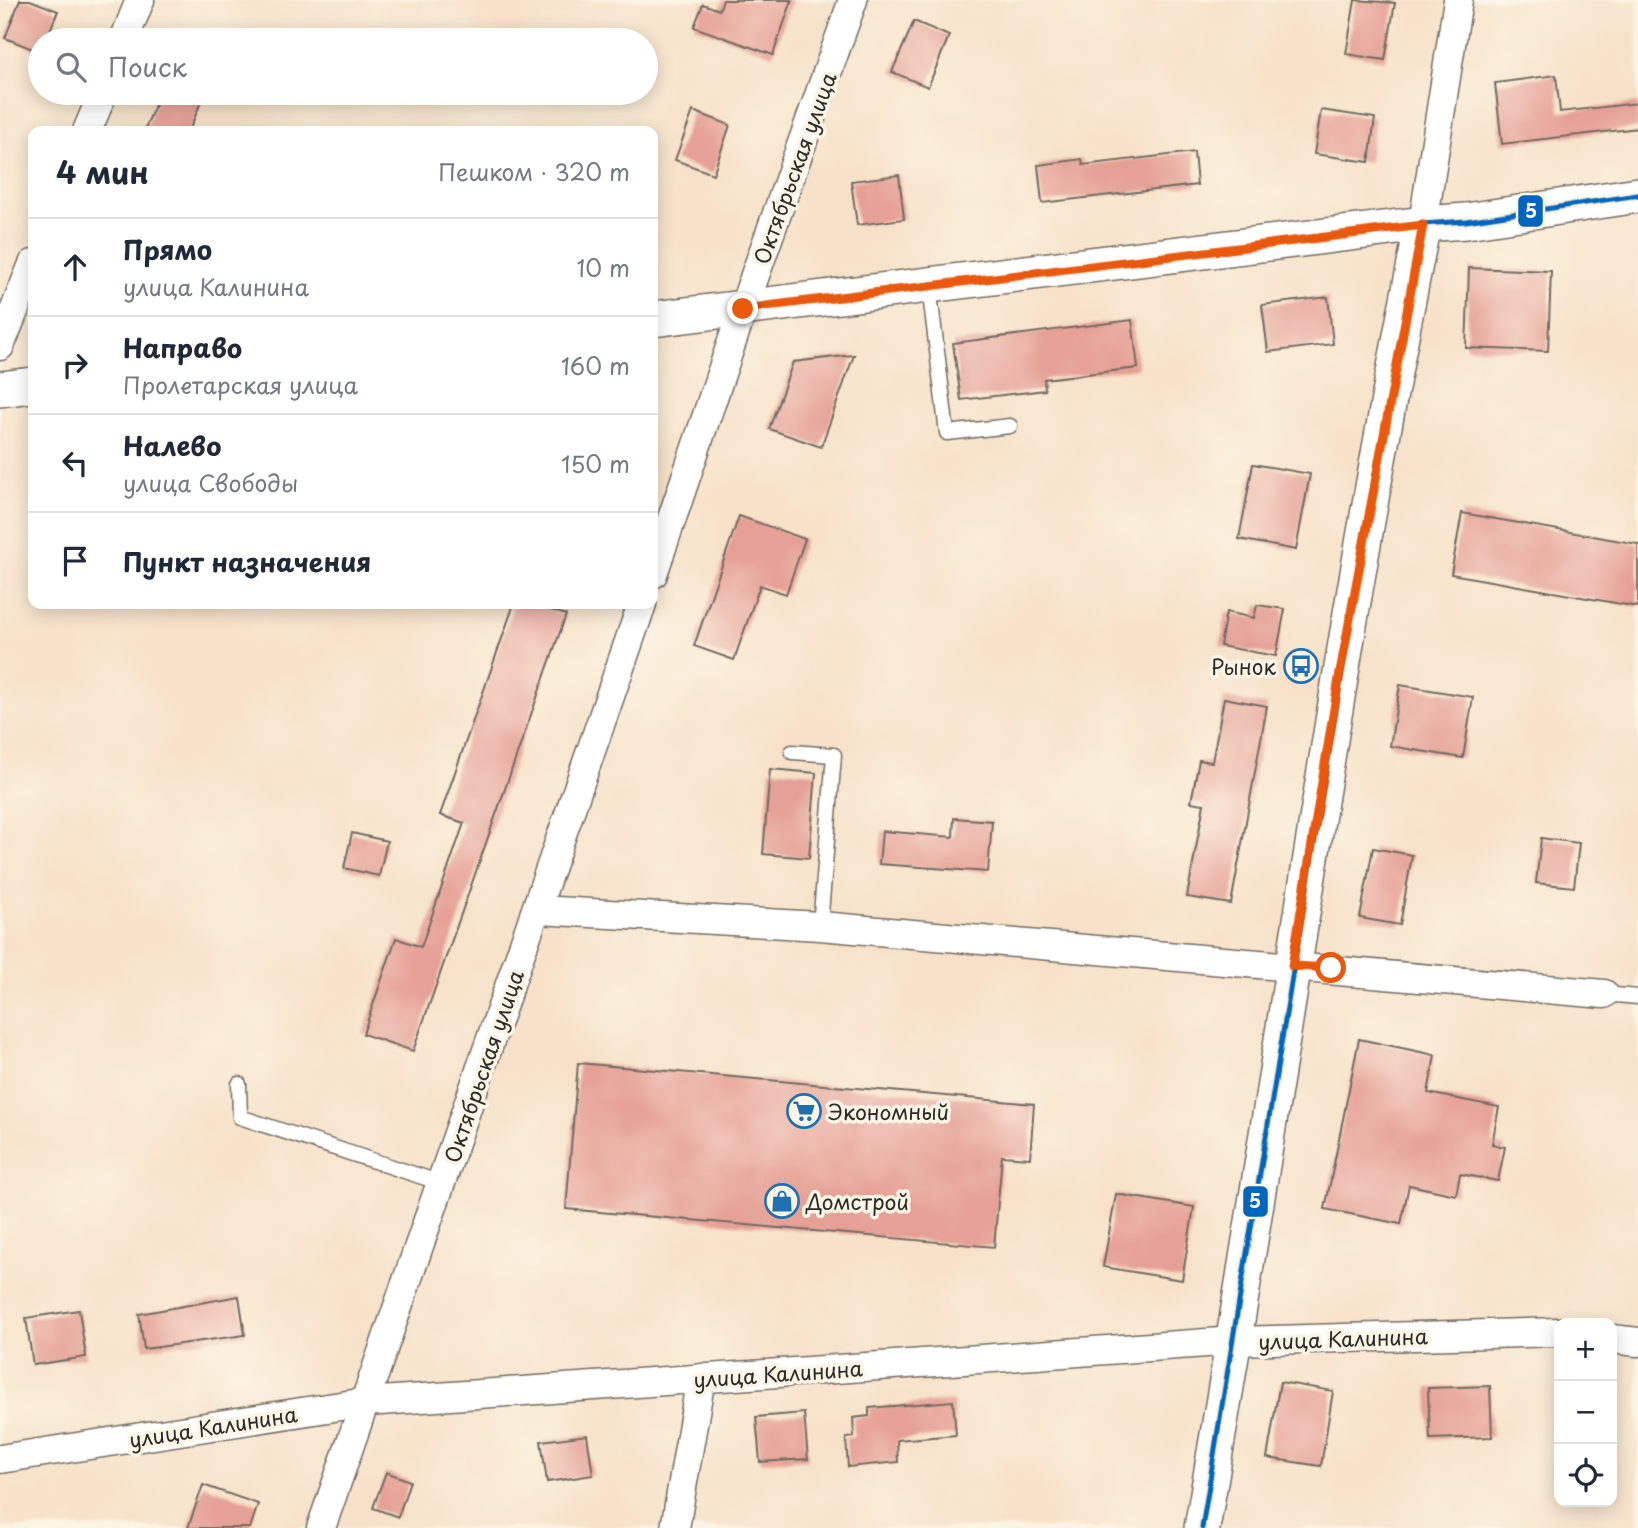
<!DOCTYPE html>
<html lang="ru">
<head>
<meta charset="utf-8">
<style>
	body { margin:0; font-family:"Playpen Sans",sans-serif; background:#f6f6f7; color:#1f2937 }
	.controls { position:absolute; right:21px; bottom:21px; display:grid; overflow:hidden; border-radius:14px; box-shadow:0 4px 18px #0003 }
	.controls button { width:63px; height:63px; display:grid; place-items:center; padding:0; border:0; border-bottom:2px solid #e0e1e3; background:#fff; color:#1f2937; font:35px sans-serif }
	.stop { position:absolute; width:21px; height:21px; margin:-16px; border:5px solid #ea580c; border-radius:50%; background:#fff }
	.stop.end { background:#ea580c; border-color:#fff; box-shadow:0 2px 7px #0008 }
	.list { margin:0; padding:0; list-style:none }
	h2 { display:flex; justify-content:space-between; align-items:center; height:91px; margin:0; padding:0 28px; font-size:30px }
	h2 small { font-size:23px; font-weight:400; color:#747a83 }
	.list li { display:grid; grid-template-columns:46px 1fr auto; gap:21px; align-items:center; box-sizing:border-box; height:98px; padding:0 28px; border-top:2px solid #e0e1e3 }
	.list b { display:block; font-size:26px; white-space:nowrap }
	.list p { margin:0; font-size:23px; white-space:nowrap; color:#747a83 }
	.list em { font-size:23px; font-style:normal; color:#747a83 }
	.icon { flex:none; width:38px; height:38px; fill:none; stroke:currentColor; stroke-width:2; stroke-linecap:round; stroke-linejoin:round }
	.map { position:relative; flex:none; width:1638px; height:1528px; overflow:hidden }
	.search { position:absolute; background:#fff; box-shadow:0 4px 18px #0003; left:28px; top:28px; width:630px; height:77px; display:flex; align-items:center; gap:18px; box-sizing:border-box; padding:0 24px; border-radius:38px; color:#747a83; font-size:26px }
	.panel { position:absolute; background:#fff; box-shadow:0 4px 18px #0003; left:28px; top:126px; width:630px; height:483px; border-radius:14px }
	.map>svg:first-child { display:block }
	.building { fill:#e6a095 }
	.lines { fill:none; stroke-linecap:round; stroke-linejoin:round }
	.service-casing { stroke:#726b62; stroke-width:17 }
	.minor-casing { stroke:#726b62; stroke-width:31 }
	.tertiary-casing { stroke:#726b62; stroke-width:38 }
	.service { stroke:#fff; stroke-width:14 }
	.minor { stroke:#fff; stroke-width:28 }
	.tertiary { stroke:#fff; stroke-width:35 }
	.bus-1-casing { stroke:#fcf5e5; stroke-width:10 }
	.bus-1 { stroke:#0065bd; stroke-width:5 }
	.route { stroke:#ea580c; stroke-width:9 }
	.labels { text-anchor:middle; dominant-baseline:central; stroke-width:7; stroke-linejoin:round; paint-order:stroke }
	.street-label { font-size:21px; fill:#2b2b2b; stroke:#fcf5e5 }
	.poi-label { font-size:21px; fill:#2b2b2b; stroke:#fcf5e5; text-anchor:start }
	.line-badge { stroke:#fcf5e5; stroke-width:2.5 }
	.badge-label { font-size:19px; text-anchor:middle; font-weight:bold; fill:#fff }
</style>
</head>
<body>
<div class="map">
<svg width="1638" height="1528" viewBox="0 0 1638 1528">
	<rect width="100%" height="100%" fill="#fcf5e5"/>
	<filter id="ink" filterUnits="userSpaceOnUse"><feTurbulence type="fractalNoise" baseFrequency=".0143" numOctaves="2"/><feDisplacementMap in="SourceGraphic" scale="14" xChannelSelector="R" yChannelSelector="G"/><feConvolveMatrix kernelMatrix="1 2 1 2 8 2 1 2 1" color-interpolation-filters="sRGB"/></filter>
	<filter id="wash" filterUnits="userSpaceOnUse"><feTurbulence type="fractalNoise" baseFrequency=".00686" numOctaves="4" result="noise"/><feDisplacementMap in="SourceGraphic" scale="28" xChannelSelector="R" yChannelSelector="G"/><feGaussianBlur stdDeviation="1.57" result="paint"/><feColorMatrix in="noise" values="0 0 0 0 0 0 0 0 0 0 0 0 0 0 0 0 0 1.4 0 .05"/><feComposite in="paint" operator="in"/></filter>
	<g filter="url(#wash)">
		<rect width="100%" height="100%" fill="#f7e2c9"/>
		<g id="blocks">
			<g class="building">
				<polygon points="20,0 30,0 58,11 46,40 40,40 40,52 5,38"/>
				<polygon points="723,0 792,0 773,55 694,27 703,4 719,10"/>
				<polygon points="1355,0 1395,3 1385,60 1346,54"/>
				<polygon points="914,21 949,36 928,87 892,72"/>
				<polygon points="1556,75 1560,112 1638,103 1638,128 1502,144 1495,83"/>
				<polygon points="160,93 178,93 201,102 189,131 144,131"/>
				<polygon points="1321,110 1375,118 1369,162 1314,154"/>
				<polygon points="693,111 730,125 713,174 675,160"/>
				<polygon points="1194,152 1197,185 1042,203 1038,165 1082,159 1083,165"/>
				<polygon points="899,175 904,219 857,225 851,181"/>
				<polygon points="1469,268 1551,271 1548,351 1466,348"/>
				<polygon points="1328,297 1333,344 1268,352 1262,305"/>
				<polygon points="1132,320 1138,368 1044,379 1045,390 961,400 953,343"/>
				<polygon points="854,355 821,447 769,429 793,362"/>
				<polygon points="1253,464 1310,474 1296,550 1239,539"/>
				<polygon points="1462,513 1638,544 1638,607 1451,574"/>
				<polygon points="739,516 805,539 786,594 760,585 734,660 694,646"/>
				<polygon points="514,604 532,604 566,615 413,1051 363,1034 396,938 421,947 464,823 440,815"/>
				<polygon points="1257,605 1285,609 1276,656 1220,646 1226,612 1254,618"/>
				<polygon points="1400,685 1473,697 1463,758 1390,746"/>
				<polygon points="1224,698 1267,706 1231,904 1187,897 1204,804 1191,802 1199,760 1212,762"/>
				<polygon points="770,769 816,773 809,858 763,854"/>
				<polygon points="954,818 992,821 988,872 879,864 882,831 953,837"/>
				<polygon points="352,833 387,841 379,876 344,868"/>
				<polygon points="1541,838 1579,843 1574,887 1536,883"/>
				<polygon points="1373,848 1412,855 1400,925 1360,918"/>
				<polygon points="1359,1039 1435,1055 1428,1093 1499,1107 1492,1144 1505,1147 1498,1181 1460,1174 1456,1195 1409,1185 1401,1224 1325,1209"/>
				<polygon points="578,1063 1034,1104 1030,1158 1002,1156 994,1247 566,1209"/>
				<polygon points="1116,1194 1194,1207 1182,1280 1103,1267"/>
				<polygon points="239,1296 245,1335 144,1349 139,1314"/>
				<polygon points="79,1310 86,1357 33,1365 26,1318"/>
				<polygon points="1280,1382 1333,1391 1321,1466 1267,1458"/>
				<polygon points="1490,1386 1492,1437 1430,1439 1428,1388"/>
				<polygon points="953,1401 956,1435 897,1440 898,1462 848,1467 846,1438 854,1437 853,1418 869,1416 869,1408"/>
				<polygon points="804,1413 808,1459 760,1462 756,1417"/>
				<polygon points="587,1435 593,1475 547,1482 541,1441"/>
				<polygon points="386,1472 410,1481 398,1517 373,1508"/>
				<polygon points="203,1485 258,1504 250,1528 188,1528"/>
			</g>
		</g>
	</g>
	<g filter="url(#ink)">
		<use href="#blocks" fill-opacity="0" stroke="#726b62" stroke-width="2"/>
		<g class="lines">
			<g class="service-casing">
				<g id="service">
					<polyline points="929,286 947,433 1010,426"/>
					<polyline points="792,752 834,755 820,926"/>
					<polyline points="1604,994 1638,997"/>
					<polyline points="239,1084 240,1117 441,1183"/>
				</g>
			</g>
			<g class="minor-casing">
				<g id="minor">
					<polyline points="124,40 140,0"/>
					<polyline points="87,131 103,93"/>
					<polyline points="1423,224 1458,0"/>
					<polyline points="0,346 33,264"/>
					<polyline points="653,574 743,309 853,0"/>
					<polyline points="538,910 820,926 1604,994"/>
					<polyline points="1612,1339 1638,1342"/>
					<polyline points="0,1459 366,1402 1235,1341 1559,1332"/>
					<polyline points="321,1528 642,604"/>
					<polyline points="675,1528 701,1378"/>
				</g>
			</g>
			<g class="tertiary-casing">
				<g id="tertiary">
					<polyline points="653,319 1423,224 1466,221 1638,195"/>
					<polyline points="0,389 33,385"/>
					<path d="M1202,1528C1278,1094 1335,657 1423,224"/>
				</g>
			</g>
			<use href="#service" class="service"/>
			<use href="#minor" class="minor"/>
			<use href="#tertiary" class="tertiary"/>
			<g class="bus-1-casing">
				<g id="bus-1">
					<polyline points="1423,224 1466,221 1638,195"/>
					<polyline points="1202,1528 1362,549 1423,224"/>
				</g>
			</g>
			<use href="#bus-1" class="bus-1"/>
		</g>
	</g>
	<g class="lines" filter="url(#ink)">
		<polyline class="route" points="743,309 1423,225 1340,672 1292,966 1331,968"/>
	</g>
	<defs>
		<g id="bus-ring" transform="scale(1.75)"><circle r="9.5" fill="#fcf5e5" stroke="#1f6fb2" stroke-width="1.5"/><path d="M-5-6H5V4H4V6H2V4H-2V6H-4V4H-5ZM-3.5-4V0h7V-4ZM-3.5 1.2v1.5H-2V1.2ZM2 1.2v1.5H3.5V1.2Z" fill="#1f6fb2"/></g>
		<g id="supermarket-ring" transform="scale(1.75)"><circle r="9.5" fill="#fcf5e5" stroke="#1f6fb2" stroke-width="1.5"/><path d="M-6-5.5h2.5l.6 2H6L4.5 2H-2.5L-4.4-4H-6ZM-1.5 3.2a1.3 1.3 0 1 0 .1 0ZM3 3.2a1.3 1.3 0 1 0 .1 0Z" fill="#1f6fb2"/></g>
		<g id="shop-ring" transform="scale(1.75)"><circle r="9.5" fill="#fcf5e5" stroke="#1f6fb2" stroke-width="1.5"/><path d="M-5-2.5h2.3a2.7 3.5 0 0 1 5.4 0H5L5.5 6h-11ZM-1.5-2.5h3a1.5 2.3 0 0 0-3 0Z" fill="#1f6fb2"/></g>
	</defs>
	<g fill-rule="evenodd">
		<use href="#bus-ring" x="1301" y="666"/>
		<use href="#supermarket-ring" x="804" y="1111"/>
		<use href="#shop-ring" x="782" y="1201"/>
	</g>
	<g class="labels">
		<g class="street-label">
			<text transform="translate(794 168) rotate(-70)">Октябрьская улица</text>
			<text transform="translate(483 1066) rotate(-71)">Октябрьская улица</text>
			<text transform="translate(1343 1338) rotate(-2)">улица Калинина</text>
			<text transform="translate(778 1373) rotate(-4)">улица Калинина</text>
			<text transform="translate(213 1426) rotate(-9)">улица Калинина</text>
		</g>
		<g class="poi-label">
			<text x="1276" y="666" text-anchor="end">Рынок</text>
			<text x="828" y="1111">Экономный</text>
			<text x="806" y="1201">Домстрой</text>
		</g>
	</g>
	<g class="line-badge">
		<rect x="1517" y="194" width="27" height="34" rx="7" fill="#0065bd"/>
		<rect x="1242" y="1185" width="27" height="33" rx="7" fill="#0065bd"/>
	</g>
	<g class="badge-label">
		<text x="1531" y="218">5</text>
		<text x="1255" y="1208">5</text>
	</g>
</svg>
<div class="controls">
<button>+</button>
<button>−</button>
<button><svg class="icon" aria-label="locate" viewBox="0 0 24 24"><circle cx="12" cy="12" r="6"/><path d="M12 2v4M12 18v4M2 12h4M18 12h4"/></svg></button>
</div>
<div class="stop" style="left:1331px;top:968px"></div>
<div class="stop end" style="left:743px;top:309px"></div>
<div class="search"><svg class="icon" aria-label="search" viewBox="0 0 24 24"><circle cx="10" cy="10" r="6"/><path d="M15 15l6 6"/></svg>Поиск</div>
<section class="panel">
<h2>4 мин<small>Пешком · 320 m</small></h2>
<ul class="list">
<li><svg class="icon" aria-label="ahead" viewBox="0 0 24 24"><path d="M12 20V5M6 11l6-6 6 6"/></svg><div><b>Прямо</b><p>улица Калинина</p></div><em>10 m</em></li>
<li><svg class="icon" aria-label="right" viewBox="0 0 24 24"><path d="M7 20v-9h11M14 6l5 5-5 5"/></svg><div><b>Направо</b><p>Пролетарская улица</p></div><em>160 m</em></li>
<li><svg class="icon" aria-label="left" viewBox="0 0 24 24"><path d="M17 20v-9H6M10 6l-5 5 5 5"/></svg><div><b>Налево</b><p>улица Свободы</p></div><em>150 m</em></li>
<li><svg class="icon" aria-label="arrive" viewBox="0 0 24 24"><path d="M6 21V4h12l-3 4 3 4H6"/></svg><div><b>Пункт назначения</b></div></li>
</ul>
</section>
</div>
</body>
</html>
